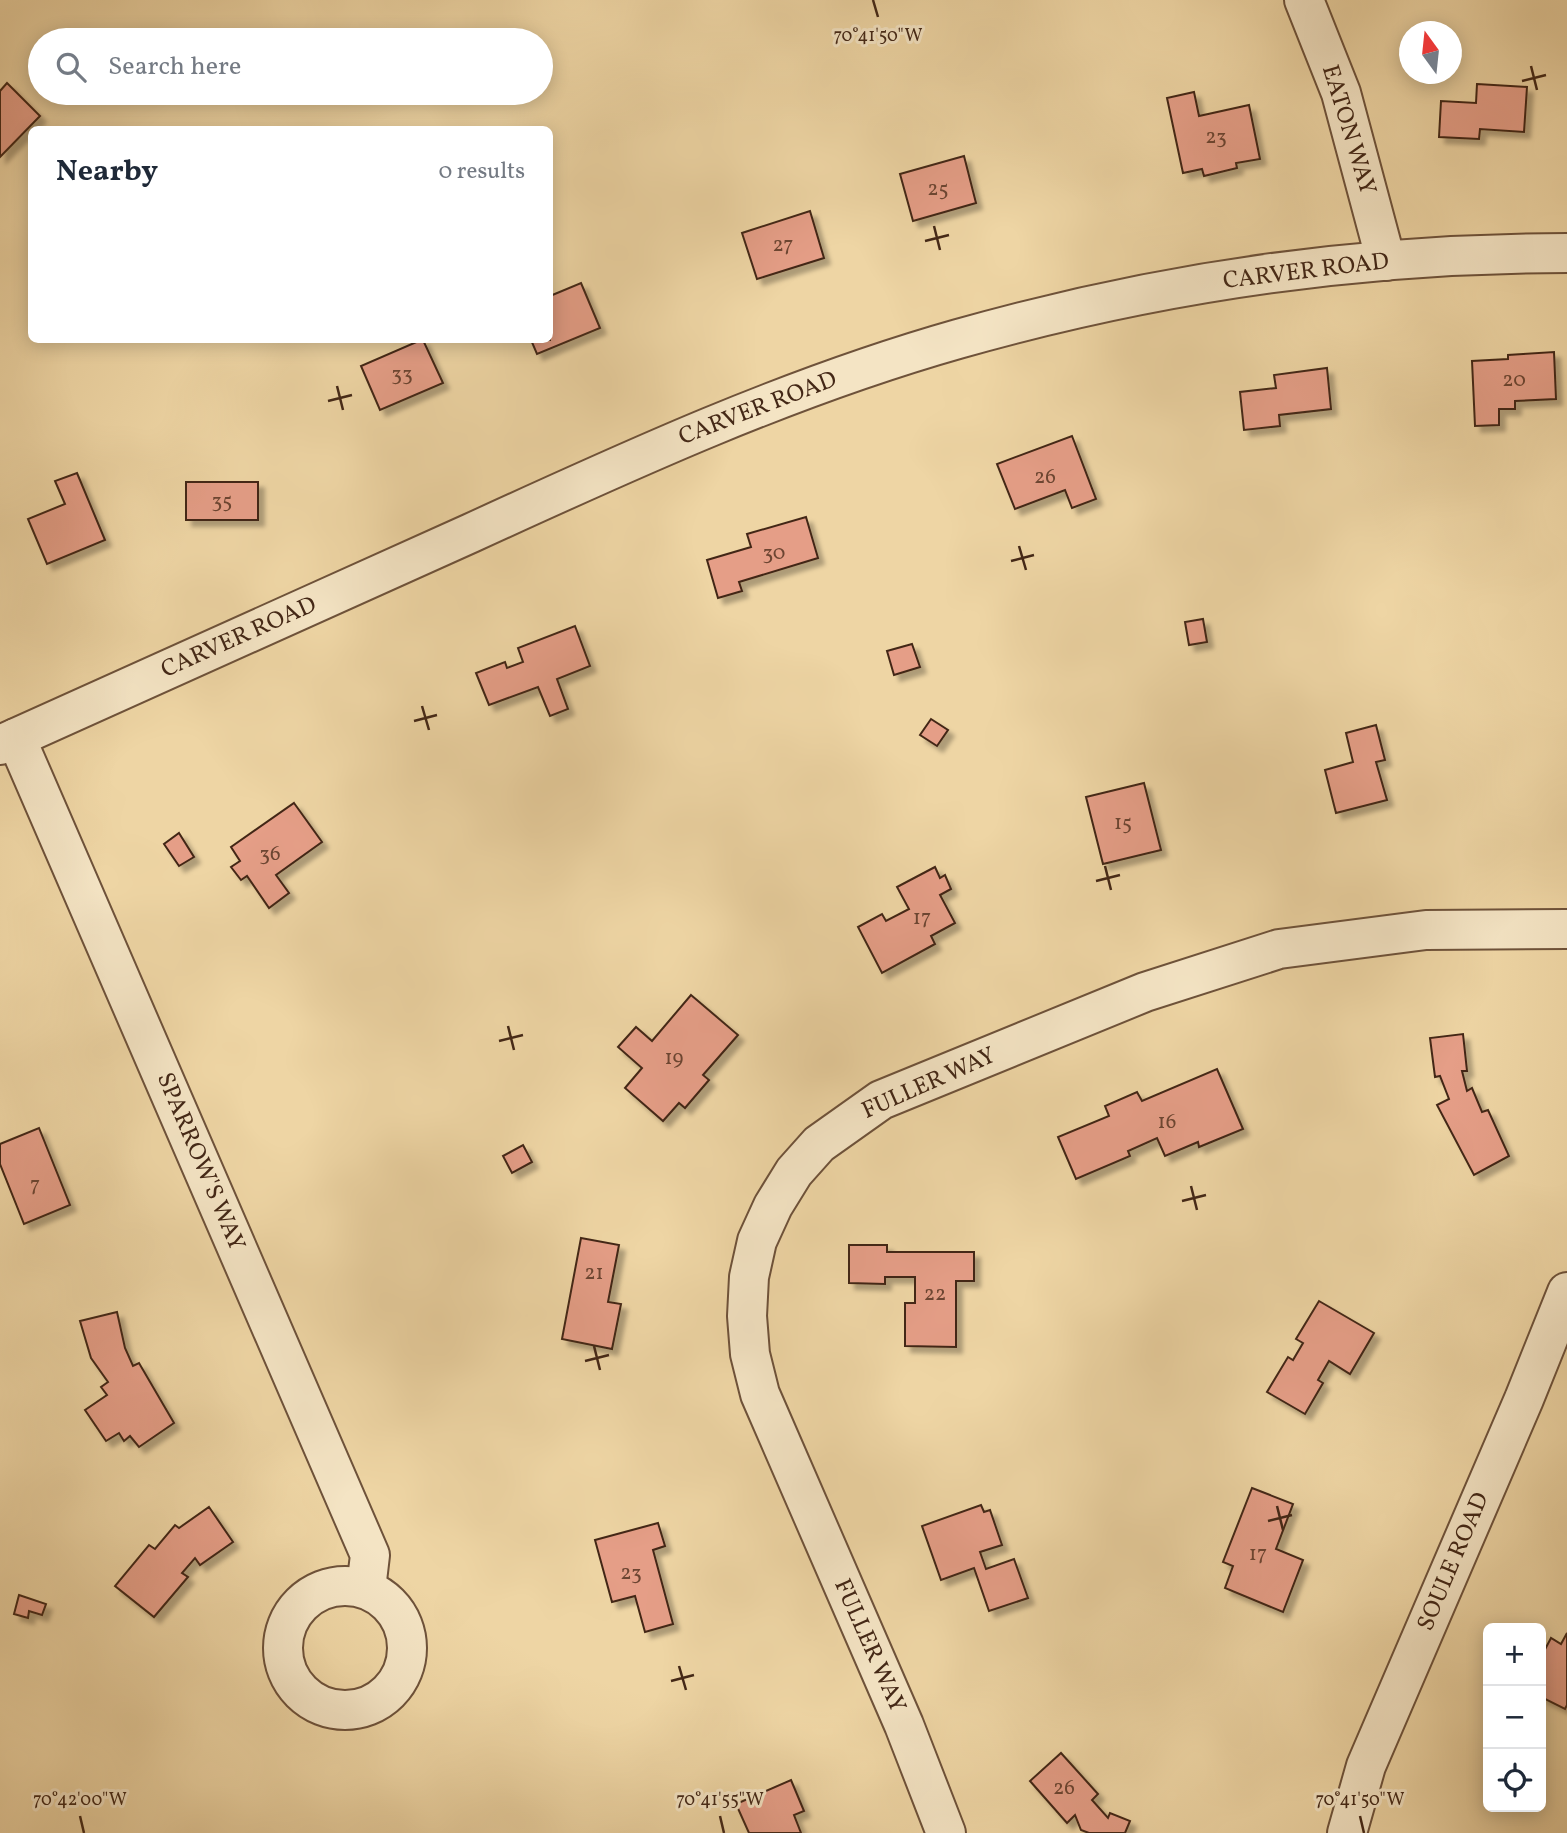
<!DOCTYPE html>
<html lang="en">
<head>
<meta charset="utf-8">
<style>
	body { margin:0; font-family:Vollkorn,serif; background:#f2f2f3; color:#1f2937 }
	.controls { position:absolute; right:21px; bottom:21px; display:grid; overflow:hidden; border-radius:10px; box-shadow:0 4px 18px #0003 }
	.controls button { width:63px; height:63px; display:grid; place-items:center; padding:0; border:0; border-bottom:2px solid #e0e1e3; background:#fff; color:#1f2937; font:35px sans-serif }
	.compass { position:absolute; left:1399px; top:21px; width:63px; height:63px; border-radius:50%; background:#fff; box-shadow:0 4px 18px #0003; rotate:345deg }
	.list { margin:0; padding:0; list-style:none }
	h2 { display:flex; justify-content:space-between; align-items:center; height:91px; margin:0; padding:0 28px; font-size:30px }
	h2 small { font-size:23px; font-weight:400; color:#747a83 }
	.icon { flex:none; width:38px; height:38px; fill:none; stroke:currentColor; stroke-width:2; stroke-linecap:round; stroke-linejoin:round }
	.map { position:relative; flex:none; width:1567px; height:1833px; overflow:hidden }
	.search { position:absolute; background:#fff; box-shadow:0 4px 18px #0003; left:28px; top:28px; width:525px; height:77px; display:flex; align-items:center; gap:18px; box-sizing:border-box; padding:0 24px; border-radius:38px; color:#747a83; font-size:26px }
	.panel { position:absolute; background:#fff; box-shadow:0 4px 18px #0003; left:28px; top:126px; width:525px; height:217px; border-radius:10px }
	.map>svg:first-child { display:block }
	.building { fill:#e59e87; stroke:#432716; stroke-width:2; filter:url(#shadow) }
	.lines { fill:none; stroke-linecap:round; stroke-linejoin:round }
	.minor-casing { stroke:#6e523a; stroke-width:42 }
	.tertiary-casing { stroke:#6e523a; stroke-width:42 }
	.minor { stroke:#f4e4c4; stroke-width:38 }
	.tertiary { stroke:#f4e4c4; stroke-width:38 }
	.ticks { fill:none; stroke:#432716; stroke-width:2.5 }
	.labels { text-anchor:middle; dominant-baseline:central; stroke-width:6; stroke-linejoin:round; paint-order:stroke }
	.number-label { font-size:21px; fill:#6c4532 }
	.street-label { font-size:24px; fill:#432716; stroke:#f4e4c4 }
	.ticks-label { font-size:18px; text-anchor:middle; fill:#432716; stroke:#f4e4c4; stroke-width:6; stroke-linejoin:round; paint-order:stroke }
</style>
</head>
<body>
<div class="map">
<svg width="1567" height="1833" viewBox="0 0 1567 1833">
	<defs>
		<filter id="shadow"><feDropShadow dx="6" dy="6" stdDeviation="2" flood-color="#0004"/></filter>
	</defs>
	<rect width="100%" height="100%" fill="#eed5a4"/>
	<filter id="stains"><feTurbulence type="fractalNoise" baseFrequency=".00286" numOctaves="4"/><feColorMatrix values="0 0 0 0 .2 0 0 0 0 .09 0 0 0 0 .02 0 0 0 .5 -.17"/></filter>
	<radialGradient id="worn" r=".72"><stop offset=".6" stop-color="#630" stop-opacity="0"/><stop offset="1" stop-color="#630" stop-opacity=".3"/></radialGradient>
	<g class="building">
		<polygon points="7,83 40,116 0,157 0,91"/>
		<polygon points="1477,84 1527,87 1524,132 1480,129 1479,139 1439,137 1441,101 1476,103"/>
		<polygon points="1194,92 1199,116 1249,105 1260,159 1236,163 1237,168 1204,176 1202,169 1183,173 1167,98"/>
		<polygon points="964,156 976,203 913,221 900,174"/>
		<polygon points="810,211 824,258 757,279 742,233"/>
		<polygon points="581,283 600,328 537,354 531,340 550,340 550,296"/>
		<polygon points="421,340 423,340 443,383 380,410 361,366"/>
		<polygon points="1554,352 1556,399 1515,401 1515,409 1499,409 1499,425 1475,426 1472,361 1508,359 1508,355"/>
		<polygon points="1327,368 1331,409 1279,415 1280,426 1244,430 1240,392 1276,388 1274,375"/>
		<polygon points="1072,436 1096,499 1072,508 1065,490 1015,509 997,464"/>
		<polygon points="77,473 105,540 47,564 28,519 65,504 55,481"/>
		<rect x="186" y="482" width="72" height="38"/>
		<polygon points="806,517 818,558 739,582 742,591 718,598 707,560 751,547 747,534"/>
		<polygon points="1203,619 1207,642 1189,645 1185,622"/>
		<polygon points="575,626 590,666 557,679 568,709 550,716 538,687 489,705 476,673 505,662 507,668 523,662 518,648"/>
		<polygon points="912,644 920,667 894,675 887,651"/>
		<polygon points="931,719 948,730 937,746 920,735"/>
		<polygon points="1376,725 1385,760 1376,762 1387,800 1336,813 1325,770 1353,762 1346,733"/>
		<polygon points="1144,783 1161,850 1103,864 1086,797"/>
		<polygon points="294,803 322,842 276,875 289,893 269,908 247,876 241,880 231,867 240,861 231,847"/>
		<polygon points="179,833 194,857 179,866 164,844"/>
		<polygon points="935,867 940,878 945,875 951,889 940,895 955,923 931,936 935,944 882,973 858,927 882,914 886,921 909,909 897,887"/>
		<polygon points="691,995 738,1035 703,1075 709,1080 685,1108 679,1103 663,1121 625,1088 642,1068 618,1047 636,1027 652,1041"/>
		<polygon points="1463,1034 1467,1071 1462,1071 1467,1091 1472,1088 1482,1112 1488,1110 1509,1156 1474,1175 1437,1105 1449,1099 1440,1076 1435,1077 1430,1038"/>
		<polygon points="1217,1069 1243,1129 1199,1147 1198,1142 1165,1156 1157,1138 1128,1151 1130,1156 1076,1179 1058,1137 1109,1116 1105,1106 1137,1092 1142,1101"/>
		<polygon points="39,1128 70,1205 24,1224 0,1164 0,1144"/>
		<polygon points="523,1145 532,1162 512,1173 503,1156"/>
		<polygon points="581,1238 619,1245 608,1302 621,1304 612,1349 562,1339"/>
		<polygon points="849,1245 887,1245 887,1252 974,1252 974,1281 956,1281 956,1347 905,1346 905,1303 915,1303 915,1277 885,1277 885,1284 849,1283"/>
		<polygon points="1319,1301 1374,1333 1350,1374 1329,1361 1318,1380 1323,1383 1305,1414 1267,1392 1288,1357 1293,1360 1303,1343 1296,1339"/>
		<polygon points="117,1312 125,1348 133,1366 139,1363 174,1423 139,1447 130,1436 124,1441 119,1433 106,1441 85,1410 107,1395 101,1387 108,1382 91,1358 80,1321"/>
		<polygon points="1252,1488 1293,1504 1276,1549 1303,1560 1283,1612 1225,1588 1233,1566 1223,1562"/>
		<polygon points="981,1505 984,1512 990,1510 1002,1545 980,1552 986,1569 1014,1559 1028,1598 989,1611 974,1568 941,1580 922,1526"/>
		<polygon points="209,1507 233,1542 200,1565 195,1558 182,1573 188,1577 154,1617 115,1586 149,1545 155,1549 175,1525 179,1528"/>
		<polygon points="658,1523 665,1546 653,1550 673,1624 645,1632 635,1596 612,1602 595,1540"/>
		<polygon points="19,1595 46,1604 42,1615 29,1611 28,1618 14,1614"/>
		<polygon points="1567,1633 1567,1705 1565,1709 1541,1697 1541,1657 1551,1638 1561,1644"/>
		<polygon points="1061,1753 1098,1794 1092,1800 1108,1818 1110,1813 1130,1821 1125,1833 1089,1833 1081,1830 1075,1815 1067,1823 1030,1781"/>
		<polygon points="791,1780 804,1811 794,1815 801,1833 749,1833 736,1804"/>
	</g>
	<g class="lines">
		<g class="minor-casing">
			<g id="minor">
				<polyline points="1304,0 1341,93 1386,261"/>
				<polyline points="16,738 370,1555 366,1589"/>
				<circle cx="345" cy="1648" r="62"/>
				<polyline points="946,1833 904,1725 760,1394 750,1354 747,1316 749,1277 757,1241 773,1206 794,1172 819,1144 881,1100 1145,992 1279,949 1426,930 1567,929"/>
				<polyline points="1347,1833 1366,1766 1524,1399 1567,1292"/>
			</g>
		</g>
		<g class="tertiary-casing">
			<path id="tertiary" d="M0,745C157,675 314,604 471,533C630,460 789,387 958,339C1155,283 1362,253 1567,253"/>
		</g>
		<use href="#minor" class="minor"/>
		<use href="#tertiary" class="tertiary"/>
	</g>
	<path class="ticks" d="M873,0L878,17M1531,66L1537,90M1522,81L1546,75M934,226L940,250M925,241L949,235M337,386L343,410M328,401L352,395M1019,546L1026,570M1011,561L1034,555M422,706L429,730M414,721L437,715M1105,866L1111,890M1096,881L1120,875M508,1026L514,1050M499,1041L523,1035M1191,1186L1197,1210M1182,1201L1206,1195M594,1346L600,1370M585,1361L609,1355M1277,1506L1283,1530M1268,1521L1292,1515M679,1666L686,1690M671,1681L694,1675M80,1816L84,1833M720,1816L724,1833M1360,1816L1364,1833"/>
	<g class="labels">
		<g class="number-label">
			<text x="1216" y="137">23</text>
			<text x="938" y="189">25</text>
			<text x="783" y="245">27</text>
			<text x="402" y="374">33</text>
			<text x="1514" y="380">20</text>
			<text x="1045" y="477">26</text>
			<text x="222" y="501">35</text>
			<text x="774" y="553">30</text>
			<text x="1123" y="823">15</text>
			<text x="270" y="854">36</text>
			<text x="922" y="918">17</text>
			<text x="674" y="1058">19</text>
			<text x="1167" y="1122">16</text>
			<text x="35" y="1185">7</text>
			<text x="594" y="1273">21</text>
			<text x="935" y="1294">22</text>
			<text x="1258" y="1554">17</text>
			<text x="631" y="1573">23</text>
			<text x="1064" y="1788">26</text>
		</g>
		<g class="street-label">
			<text transform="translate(1348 130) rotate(73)">EATON WAY</text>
			<text transform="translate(1306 272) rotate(-7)">CARVER ROAD</text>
			<text transform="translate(758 409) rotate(-21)">CARVER ROAD</text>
			<text transform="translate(239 638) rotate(-24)">CARVER ROAD</text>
			<text transform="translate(929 1084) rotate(-24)">FULLER WAY</text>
			<text transform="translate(200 1162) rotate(67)">SPARROW'S WAY</text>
			<text transform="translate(1454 1562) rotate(-67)">SOULE ROAD</text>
			<text transform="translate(869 1646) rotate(66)">FULLER WAY</text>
		</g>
	</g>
	<g class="ticks-label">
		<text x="878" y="41">70°41'50"W</text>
		<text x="80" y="1805">70°42'00"W</text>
		<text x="720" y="1805">70°41'55"W</text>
		<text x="1360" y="1805">70°41'50"W</text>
	</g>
	<rect width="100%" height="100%" filter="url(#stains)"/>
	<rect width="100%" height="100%" fill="url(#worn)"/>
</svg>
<div class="controls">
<button>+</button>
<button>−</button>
<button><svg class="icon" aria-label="locate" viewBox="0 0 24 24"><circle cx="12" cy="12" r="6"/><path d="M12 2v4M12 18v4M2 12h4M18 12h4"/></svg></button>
</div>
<svg class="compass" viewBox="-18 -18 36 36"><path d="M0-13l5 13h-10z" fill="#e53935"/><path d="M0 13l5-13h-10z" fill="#747a83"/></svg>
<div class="search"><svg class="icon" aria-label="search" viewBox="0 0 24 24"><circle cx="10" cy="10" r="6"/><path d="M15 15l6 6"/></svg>Search here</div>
<section class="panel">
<h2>Nearby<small>0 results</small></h2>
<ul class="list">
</ul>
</section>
</div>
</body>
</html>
